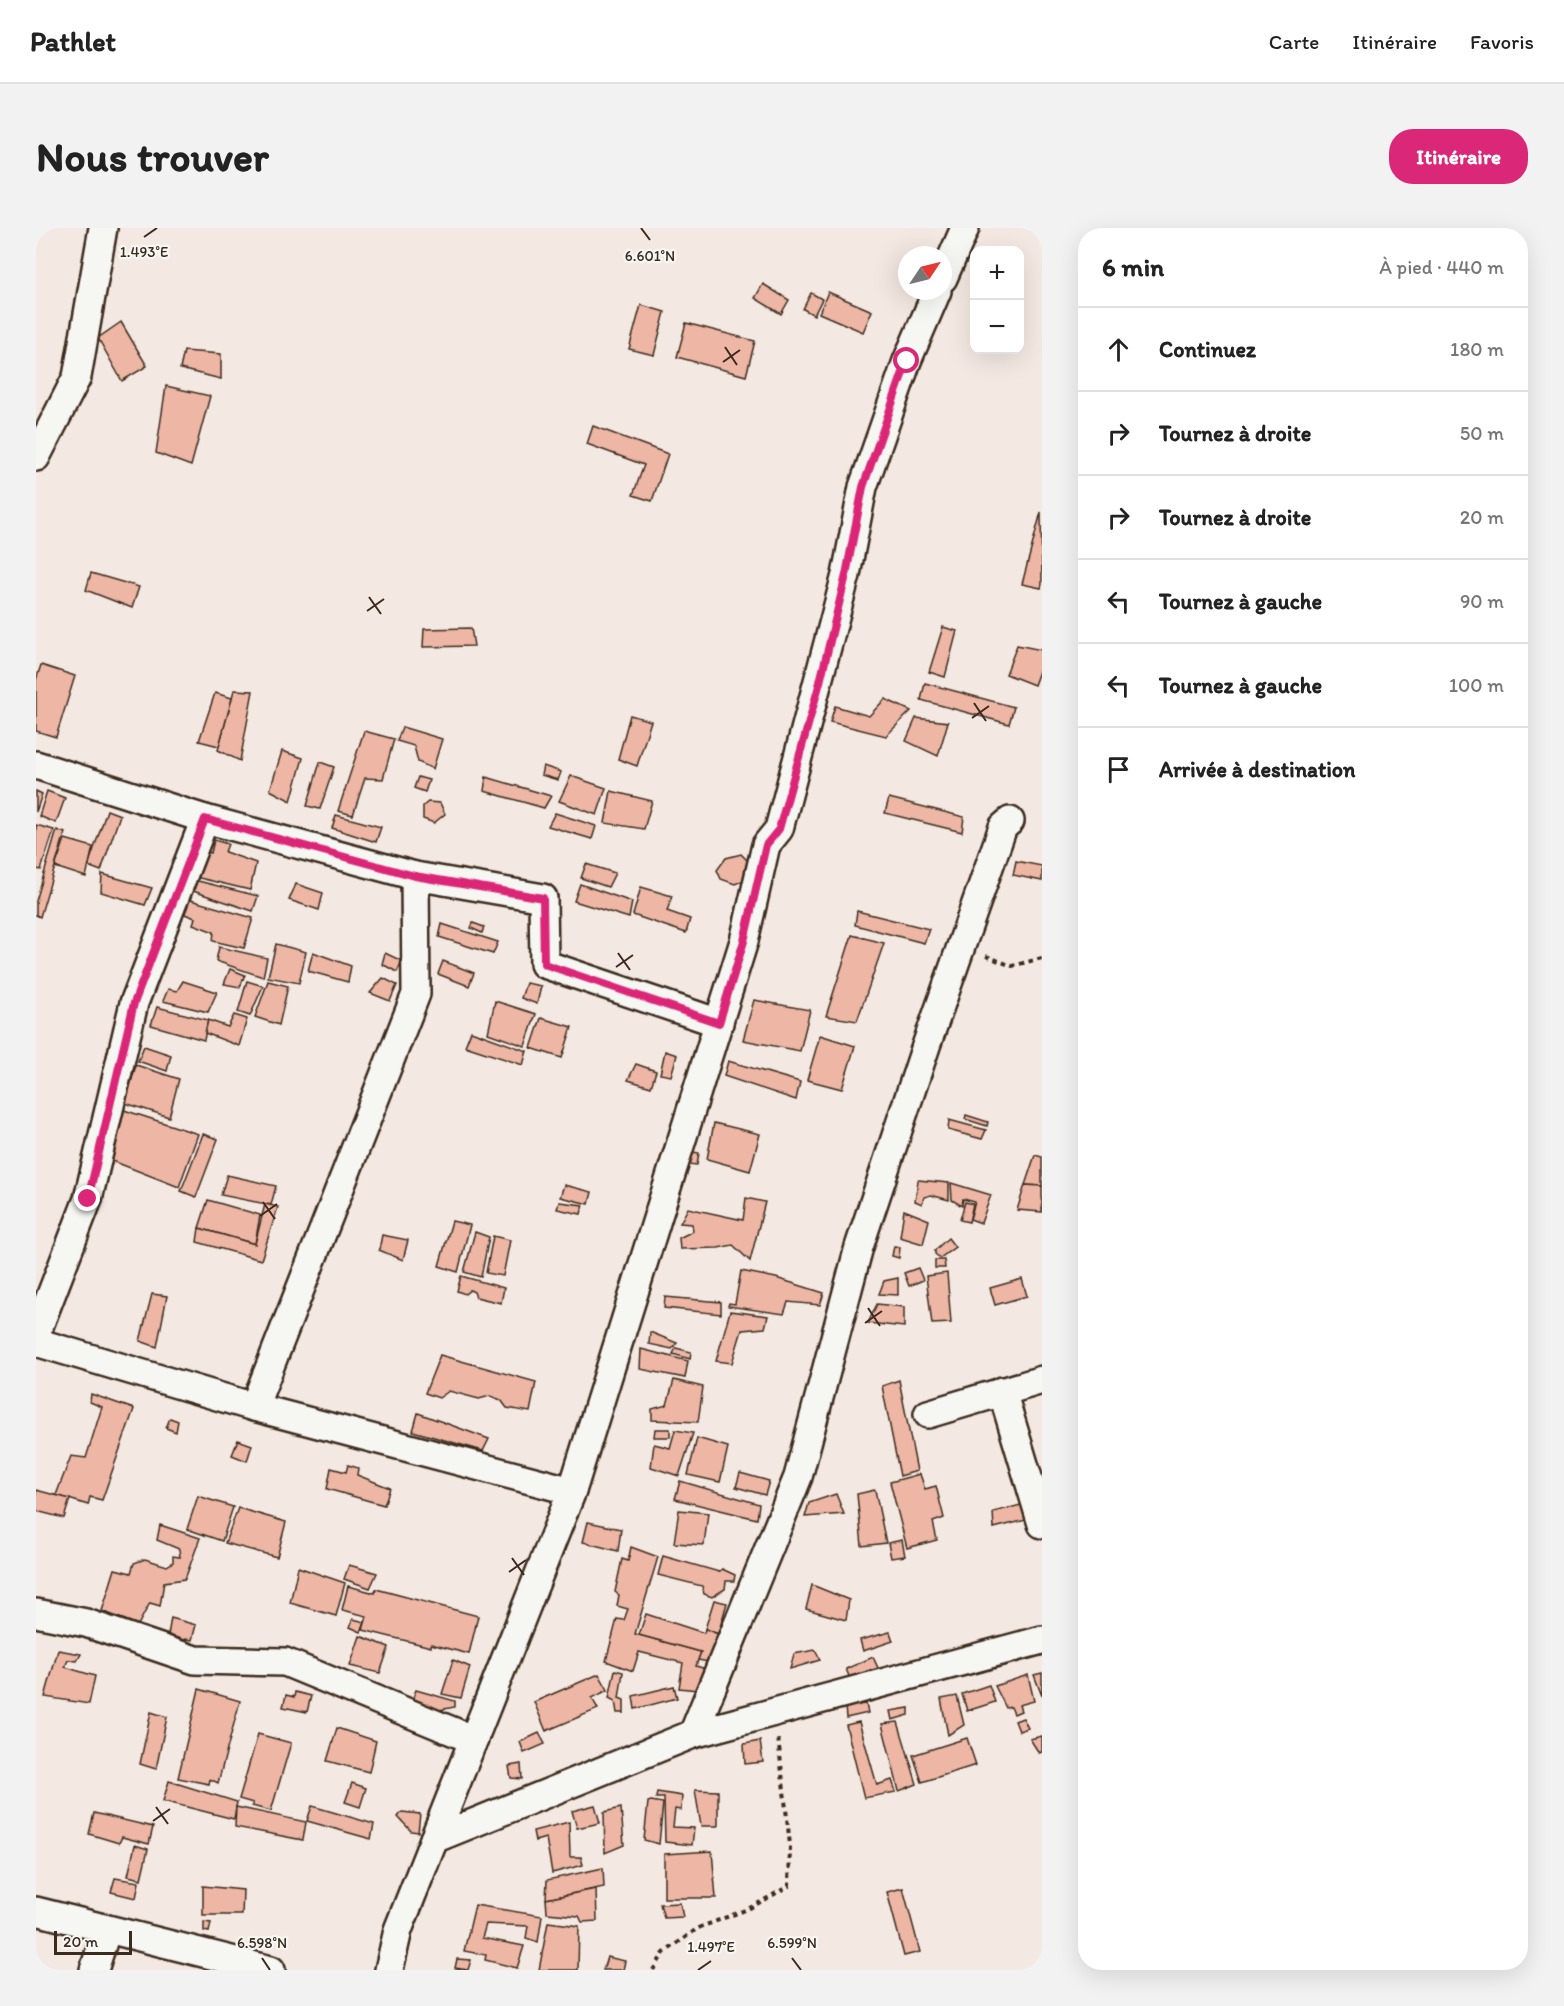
<!DOCTYPE html>
<html lang="fr">
<head>
<meta charset="utf-8">
<style>
	body { margin:0; font-family:Itim,sans-serif; background:#f2f2f2; color:#222 }
	.controls { position:absolute; right:18px; top:18px; display:grid; overflow:hidden; border-radius:12px; box-shadow:0 6px 24px #0002 }
	.controls button { width:54px; height:54px; display:grid; place-items:center; padding:0; border:0; border-bottom:2px solid #e0e0e0; background:#fff; color:#222; font:30px sans-serif }
	.compass { position:absolute; left:862px; top:18px; width:54px; height:54px; border-radius:50%; background:#fff; box-shadow:0 6px 24px #0002; rotate:55deg }
	.scale { position:absolute; left:18px; bottom:15px; width:78px; box-sizing:border-box; padding-left:6px; border:3px solid #3b2a1e; border-top:0; font-size:16px; line-height:21px; white-space:nowrap; color:#3b2a1e; -webkit-text-stroke:4px #f6f6f2; paint-order:stroke }
	.stop { position:absolute; width:18px; height:18px; margin:-14px; border:4px solid #db2777; border-radius:50%; background:#fff }
	.stop.end { background:#db2777; border-color:#fff; box-shadow:0 2px 6px #0008 }
	.list { margin:0; padding:0; list-style:none }
	h2 { display:flex; justify-content:space-between; align-items:center; height:78px; margin:0; padding:0 24px; font-size:26px }
	h2 small { font-size:20px; font-weight:400; color:#767676 }
	.list li { display:grid; grid-template-columns:39px 1fr auto; gap:18px; align-items:center; box-sizing:border-box; height:84px; padding:0 24px; border-top:2px solid #e0e0e0 }
	.list b { display:block; font-size:22px; white-space:nowrap }
	.list em { font-size:20px; font-style:normal; color:#767676 }
	.icon { flex:none; width:33px; height:33px; fill:none; stroke:currentColor; stroke-width:2; stroke-linecap:round; stroke-linejoin:round }
	.map { position:relative; flex:none; width:1006px; height:1742px; overflow:hidden; border-radius:24px }
	header { display:flex; align-items:center; gap:36px; box-sizing:border-box; height:84px; padding:0 30px; background:#fff; border-bottom:2px solid #e0e0e0 }
	header strong { font-size:28px }
	nav { display:flex; gap:33px; margin-inline-start:auto; font-size:21px }
	.intro { display:flex; align-items:center; justify-content:space-between; box-sizing:border-box; height:144px; padding:0 36px }
	h1 { margin:0; font-size:42px }
	.button { padding:15px 27px; border-radius:24px; background:#db2777; color:#fff; font-size:21px; font-weight:700 }
	main { display:flex; gap:36px; padding:0 36px }
	aside { flex:1; background:#fff; border-radius:24px; box-shadow:0 6px 24px #0002 }
	.map>svg:first-child { display:block }
	.building { fill:#eeb6a4; stroke:#3b2a1e; stroke-width:1.5 }
	.lines { fill:none; stroke-linecap:round; stroke-linejoin:round }
	.street-casing { stroke:#3b2a1e; stroke-width:32 }
	.path { stroke:#3b2a1e; stroke-width:4; stroke-dasharray:4.5 4.5; stroke-linecap:butt }
	.street { stroke:#f6f6f2; stroke-width:27 }
	.route { stroke:#db2777; stroke-width:8 }
	.ticks { fill:none; stroke:#3b2a1e; stroke-width:2 }
	.ticks-label { font-size:15px; text-anchor:middle; fill:#3b2a1e; stroke:#f6f6f2; stroke-width:4.5; stroke-linejoin:round; paint-order:stroke }
</style>
</head>
<body>
<header>
<strong>Pathlet</strong>
<nav><a>Carte</a><a>Itinéraire</a><a>Favoris</a></nav>
</header>
<div class="intro"><h1>Nous trouver</h1><a class="button">Itinéraire</a></div>
<main>
<div class="map">
<svg width="1006" height="1742" viewBox="0 0 1006 1742">
	<rect width="100%" height="100%" fill="#f4e9e2"/>
	<filter id="ink" filterUnits="userSpaceOnUse"><feTurbulence type="fractalNoise" baseFrequency=".0167" numOctaves="2"/><feDisplacementMap in="SourceGraphic" scale="12" xChannelSelector="R" yChannelSelector="G"/><feConvolveMatrix kernelMatrix="1 2 1 2 8 2 1 2 1" color-interpolation-filters="sRGB"/></filter>
	<g filter="url(#ink)">
		<g class="building">
			<polygon points="727,56 753,72 745,86 719,70"/>
			<polygon points="792,64 836,83 827,104 783,85"/>
			<polygon points="775,65 786,71 778,87 767,81"/>
			<polygon points="605,77 629,84 618,127 593,121"/>
			<polygon points="85,94 111,138 86,153 62,110"/>
			<polygon points="650,95 719,113 710,148 641,129"/>
			<polygon points="148,123 185,126 185,151 144,141"/>
			<polygon points="130,158 174,168 155,238 120,225"/>
			<polygon points="557,198 632,226 616,273 597,267 608,237 551,216"/>
			<polygon points="1005,284 1006,356 1005,360 986,356"/>
			<polygon points="55,345 103,359 96,380 50,362"/>
			<polygon points="907,399 921,403 909,449 893,444"/>
			<polygon points="435,400 438,418 387,419 388,401"/>
			<polygon points="981,417 1006,422 1006,435 998,457 970,446"/>
			<polygon points="5,437 39,448 20,509 0,503 0,452"/>
			<polygon points="889,455 978,479 973,496 885,472"/>
			<polygon points="198,462 217,463 204,533 182,522"/>
			<polygon points="179,465 196,470 183,518 163,513"/>
			<polygon points="849,471 875,483 850,508 794,494 799,478 833,488"/>
			<polygon points="594,487 615,493 601,538 582,531"/>
			<polygon points="880,490 912,494 902,528 870,513"/>
			<polygon points="366,499 406,511 397,541 382,534 378,518 361,513"/>
			<polygon points="328,503 358,511 347,551 329,550 317,587 302,583"/>
			<polygon points="246,523 267,530 255,573 234,562"/>
			<polygon points="284,534 298,539 284,581 271,578"/>
			<polygon points="507,538 525,544 522,552 505,547"/>
			<polygon points="535,548 570,560 561,587 523,573"/>
			<polygon points="382,549 393,552 389,564 378,560"/>
			<polygon points="450,549 515,568 508,580 448,563"/>
			<polygon points="0,563 6,566 0,584"/>
			<polygon points="11,563 29,570 20,595 3,588"/>
			<polygon points="575,563 616,573 608,601 569,595"/>
			<polygon points="853,570 928,589 926,604 849,585"/>
			<polygon points="392,574 404,575 409,586 398,595 387,591 387,578"/>
			<polygon points="71,582 84,587 65,643 52,638"/>
			<polygon points="519,585 560,598 556,611 512,598"/>
			<polygon points="300,587 345,599 340,614 296,600"/>
			<polygon points="0,597 18,602 5,642 0,641"/>
			<polygon points="21,602 29,605 4,689 0,687 0,673"/>
			<polygon points="29,611 57,619 50,649 19,639"/>
			<polygon points="178,612 192,616 189,624 220,635 214,662 159,649 166,622 175,625"/>
			<polygon points="705,626 714,635 713,650 699,656 685,651 681,642 690,630"/>
			<polygon points="980,633 1006,638 1006,653 977,647"/>
			<polygon points="550,636 579,645 572,659 545,650"/>
			<polygon points="66,646 116,660 109,677 65,664"/>
			<polygon points="158,652 222,668 217,683 154,662"/>
			<polygon points="260,656 287,665 283,682 253,672"/>
			<polygon points="544,656 596,674 593,690 538,673"/>
			<polygon points="605,659 636,668 631,683 654,691 650,705 597,687"/>
			<polygon points="151,671 217,690 208,720 177,713 178,704 157,696 159,690 146,685"/>
			<polygon points="821,683 893,701 888,715 819,697"/>
			<polygon points="437,695 448,699 446,705 435,700"/>
			<polygon points="406,696 462,714 457,726 403,709"/>
			<polygon points="816,707 848,715 821,793 790,788"/>
			<polygon points="240,716 270,724 263,755 232,749"/>
			<polygon points="183,719 231,730 227,749 180,733"/>
			<polygon points="277,724 315,738 312,754 272,743"/>
			<polygon points="349,725 366,733 361,744 346,736"/>
			<polygon points="407,733 438,745 433,758 402,746"/>
			<polygon points="194,741 209,747 204,759 188,756"/>
			<polygon points="347,750 361,757 354,773 334,765"/>
			<polygon points="147,753 181,764 172,784 127,773 132,761 141,763"/>
			<polygon points="211,753 227,758 214,788 202,784"/>
			<polygon points="232,753 252,758 243,797 219,789"/>
			<polygon points="490,755 505,758 501,776 485,770"/>
			<polygon points="718,772 774,782 764,823 707,812"/>
			<polygon points="459,773 500,786 489,818 452,805"/>
			<polygon points="121,779 172,792 168,812 115,797"/>
			<polygon points="198,787 211,791 203,818 169,805 172,792 192,799"/>
			<polygon points="505,790 536,799 526,830 495,820"/>
			<polygon points="435,803 491,823 487,837 429,818"/>
			<polygon points="784,807 819,818 806,861 771,852"/>
			<polygon points="108,818 135,827 131,843 102,833"/>
			<polygon points="629,823 641,827 635,848 624,846"/>
			<polygon points="692,833 764,854 760,872 688,848"/>
			<polygon points="600,836 620,843 615,859 592,852"/>
			<polygon points="100,837 143,851 133,889 89,875"/>
			<polygon points="88,882 162,906 143,959 74,932"/>
			<polygon points="930,887 952,894 951,898 929,891"/>
			<polygon points="913,892 950,902 946,911 912,902"/>
			<polygon points="678,895 724,906 714,943 671,931"/>
			<polygon points="167,906 182,911 160,969 145,963"/>
			<polygon points="657,924 663,925 661,937 653,936"/>
			<polygon points="999,927 1006,929 1006,958 989,957"/>
			<polygon points="191,947 240,958 235,977 185,967"/>
			<polygon points="882,952 913,955 913,972 895,967 888,969 886,976 879,973"/>
			<polygon points="915,955 955,967 945,995 934,991 939,974 927,971 926,978 916,972"/>
			<polygon points="528,957 556,964 553,976 524,969"/>
			<polygon points="989,957 1006,958 1006,984 981,982"/>
			<polygon points="710,970 729,974 714,1033 697,1017 682,1020 644,1021 643,1010 657,1003 656,996 644,995 652,980 707,992"/>
			<polygon points="172,972 224,987 219,1016 163,1000"/>
			<polygon points="523,974 547,977 545,986 521,981"/>
			<polygon points="929,974 937,976 933,994 924,992"/>
			<polygon points="229,976 242,979 225,1032 161,1014 163,1000 219,1016"/>
			<polygon points="868,982 893,992 887,1016 864,1009"/>
			<polygon points="416,993 434,997 422,1044 403,1038"/>
			<polygon points="439,1004 453,1009 445,1049 428,1044"/>
			<polygon points="346,1007 372,1012 367,1032 343,1022"/>
			<polygon points="457,1008 474,1012 467,1048 450,1045"/>
			<polygon points="912,1010 919,1019 904,1030 899,1026 899,1022"/>
			<polygon points="858,1018 864,1019 863,1030 856,1028"/>
			<polygon points="899,1032 908,1032 909,1040 899,1040"/>
			<polygon points="882,1040 887,1052 873,1058 868,1045"/>
			<polygon points="705,1043 740,1050 788,1065 784,1077 752,1074 748,1086 692,1078 693,1075 699,1076"/>
			<polygon points="911,1045 915,1095 896,1096 890,1048"/>
			<polygon points="425,1048 468,1060 465,1075 440,1069 438,1064 434,1062 429,1066 421,1063"/>
			<polygon points="862,1050 862,1067 843,1066 848,1053"/>
			<polygon points="986,1051 991,1068 959,1077 954,1060"/>
			<polygon points="116,1066 131,1068 121,1119 104,1113"/>
			<polygon points="629,1069 685,1074 685,1086 628,1080"/>
			<polygon points="841,1076 868,1079 868,1099 832,1095"/>
			<polygon points="694,1083 732,1088 729,1100 706,1102 696,1135 680,1133"/>
			<polygon points="614,1104 641,1115 636,1121 613,1116"/>
			<polygon points="640,1120 655,1124 654,1131 637,1126"/>
			<polygon points="605,1121 652,1133 649,1150 604,1141"/>
			<polygon points="404,1127 500,1154 494,1184 471,1180 465,1172 454,1168 443,1171 413,1163 403,1170 389,1165"/>
			<polygon points="638,1152 667,1159 662,1194 616,1192 616,1181 631,1177"/>
			<polygon points="863,1152 881,1243 864,1248 846,1158"/>
			<polygon points="55,1166 98,1181 66,1272 54,1269 52,1277 20,1267 35,1228 50,1230 66,1179 54,1174"/>
			<polygon points="382,1185 453,1211 447,1223 377,1203"/>
			<polygon points="134,1190 142,1193 140,1204 130,1200"/>
			<polygon points="619,1201 634,1201 634,1209 618,1209"/>
			<polygon points="639,1202 657,1205 643,1248 615,1239 618,1216 634,1220"/>
			<polygon points="661,1210 692,1219 684,1254 652,1247"/>
			<polygon points="202,1212 216,1217 211,1233 196,1227"/>
			<polygon points="312,1237 322,1240 321,1247 354,1260 348,1277 291,1261 295,1240 310,1244"/>
			<polygon points="704,1245 733,1253 729,1267 700,1259"/>
			<polygon points="884,1246 889,1261 900,1258 908,1290 897,1294 901,1312 871,1320 854,1254"/>
			<polygon points="644,1253 723,1276 721,1291 639,1271"/>
			<polygon points="0,1262 34,1271 28,1290 0,1283"/>
			<polygon points="839,1262 850,1315 826,1318 821,1266"/>
			<polygon points="800,1266 808,1286 769,1289 773,1275"/>
			<polygon points="162,1268 197,1279 186,1313 151,1301"/>
			<polygon points="993,1275 998,1290 958,1300 957,1284"/>
			<polygon points="202,1280 250,1294 241,1329 189,1315"/>
			<polygon points="643,1282 672,1285 668,1317 638,1315"/>
			<polygon points="552,1294 585,1301 582,1323 547,1314"/>
			<polygon points="124,1297 164,1310 149,1351 128,1354 124,1378 114,1375 102,1397 66,1383 79,1341 95,1345 98,1335 109,1331 131,1338 137,1334 137,1328 144,1329 143,1321 121,1312"/>
			<polygon points="866,1312 869,1328 855,1330 852,1315"/>
			<polygon points="595,1319 622,1329 599,1406 665,1424 660,1438 670,1441 662,1462 643,1460 647,1435 603,1424 597,1443 570,1433 581,1391 588,1392 592,1381 581,1378 583,1367 579,1364 586,1331 592,1333"/>
			<polygon points="627,1328 683,1344 686,1341 699,1347 698,1353 690,1353 689,1361 676,1369 668,1366 666,1358 622,1347"/>
			<polygon points="313,1337 341,1345 334,1360 308,1351"/>
			<polygon points="262,1339 309,1355 300,1388 254,1375"/>
			<polygon points="776,1357 813,1372 810,1392 770,1381"/>
			<polygon points="312,1358 339,1365 340,1361 442,1388 433,1426 395,1416 395,1419 327,1402 331,1388 306,1382"/>
			<polygon points="678,1372 691,1375 682,1406 669,1401"/>
			<polygon points="610,1386 668,1405 669,1401 682,1406 672,1434 662,1432 665,1424 603,1407"/>
			<polygon points="135,1390 160,1397 156,1412 149,1411 146,1418 131,1413"/>
			<polygon points="317,1391 329,1394 325,1404 314,1399"/>
			<polygon points="854,1404 857,1413 827,1423 824,1412"/>
			<polygon points="324,1408 353,1419 344,1445 314,1438"/>
			<polygon points="22,1422 45,1426 41,1433 32,1432 29,1439 59,1448 53,1476 9,1469"/>
			<polygon points="779,1422 784,1432 754,1441 758,1426"/>
			<polygon points="837,1429 842,1440 815,1453 810,1441"/>
			<polygon points="417,1432 434,1439 425,1470 406,1466"/>
			<polygon points="579,1442 587,1444 583,1470 588,1472 588,1485 581,1485 579,1473 573,1470"/>
			<polygon points="1006,1445 1006,1468 998,1447"/>
			<polygon points="563,1446 572,1462 556,1470 562,1481 510,1503 498,1474"/>
			<polygon points="992,1447 998,1473 983,1477 985,1483 978,1486 975,1479 970,1480 959,1458"/>
			<polygon points="953,1457 959,1474 931,1483 926,1466"/>
			<polygon points="638,1458 641,1470 599,1481 597,1468"/>
			<polygon points="163,1461 204,1473 182,1555 174,1551 173,1556 142,1550"/>
			<polygon points="380,1462 419,1473 419,1479 403,1482 375,1475"/>
			<polygon points="259,1464 275,1468 271,1484 247,1479 250,1467 258,1469"/>
			<polygon points="921,1468 928,1497 912,1507 905,1471"/>
			<polygon points="830,1476 832,1485 810,1490 809,1478"/>
			<polygon points="873,1480 873,1487 856,1492 854,1483"/>
			<polygon points="115,1484 131,1489 120,1541 104,1536"/>
			<polygon points="987,1490 992,1500 983,1503 979,1493"/>
			<polygon points="823,1494 841,1557 856,1552 860,1564 828,1570 810,1497"/>
			<polygon points="862,1494 881,1556 863,1563 846,1496"/>
			<polygon points="301,1500 340,1513 333,1544 291,1533"/>
			<polygon points="503,1505 509,1516 488,1525 484,1514"/>
			<polygon points="222,1506 255,1515 235,1583 216,1578 217,1575 203,1571"/>
			<polygon points="1006,1508 1006,1524 1003,1525 994,1511"/>
			<polygon points="931,1510 940,1537 886,1554 877,1527"/>
			<polygon points="724,1513 727,1534 709,1536 708,1516"/>
			<polygon points="485,1536 486,1551 475,1550 473,1538"/>
			<polygon points="133,1553 201,1574 198,1591 127,1573"/>
			<polygon points="316,1555 330,1560 324,1579 309,1574"/>
			<polygon points="659,1562 682,1563 682,1598 665,1598"/>
			<polygon points="621,1564 646,1568 645,1582 639,1581 637,1599 658,1600 656,1617 629,1614 628,1570 620,1570"/>
			<polygon points="615,1573 627,1575 623,1616 608,1612 612,1574"/>
			<polygon points="559,1577 564,1595 541,1600 536,1583"/>
			<polygon points="276,1578 338,1596 335,1611 271,1593"/>
			<polygon points="200,1579 270,1594 267,1612 199,1599"/>
			<polygon points="585,1580 588,1617 569,1625 568,1584"/>
			<polygon points="366,1584 384,1586 382,1604 375,1603 362,1589"/>
			<polygon points="58,1585 117,1599 113,1616 86,1609 83,1615 53,1606"/>
			<polygon points="533,1594 534,1629 545,1629 547,1637 516,1645 510,1610 499,1613 497,1603"/>
			<polygon points="99,1617 112,1621 105,1651 92,1648"/>
			<polygon points="676,1623 680,1670 628,1670 628,1626"/>
			<polygon points="567,1640 568,1659 510,1671 511,1652"/>
			<polygon points="79,1650 103,1654 100,1670 75,1664"/>
			<polygon points="167,1658 207,1662 206,1687 167,1687"/>
			<polygon points="867,1660 884,1724 868,1728 851,1664"/>
			<polygon points="560,1661 561,1693 546,1694 543,1688 511,1685 510,1671"/>
			<polygon points="644,1675 647,1689 628,1690 624,1676"/>
			<polygon points="439,1677 506,1688 502,1714 490,1710 492,1698 450,1696 446,1710 488,1718 481,1740 449,1732 450,1727 428,1723"/>
			<polygon points="168,1694 175,1695 173,1704 168,1703"/>
			<polygon points="512,1694 543,1698 542,1742 503,1742"/>
			<polygon points="571,1729 589,1733 587,1742 567,1742"/>
			<polygon points="421,1731 435,1732 432,1742 419,1740"/>
		</g>
		<g class="lines">
			<g class="street-casing">
				<g id="street">
					<polyline points="907,50 929,0"/>
					<polyline points="0,229 41,149 67,0"/>
					<polyline points="0,537 169,591 379,648 507,670 508,736 683,795"/>
					<polyline points="0,1106 52,971 98,775 169,591"/>
					<polyline points="0,1114 218,1179 536,1263"/>
					<polyline points="966,1163 1006,1296"/>
					<polyline points="218,1179 380,766 379,648"/>
					<polyline points="892,1186 1006,1152"/>
					<polyline points="0,1385 50,1395 159,1432 249,1434 438,1512"/>
					<polyline points="657,1506 762,1249 823,1019 890,818 967,599 974,593"/>
					<polyline points="398,1611 657,1506 1006,1412"/>
					<polyline points="0,1683 235,1742"/>
					<polyline points="58,1742 71,1701"/>
					<polyline points="353,1742 362,1702 536,1263 708,713 730,617 743,601 810,347 827,259 871,133 901,63"/>
				</g>
			</g>
			<g class="path">
				<polyline points="950,728 976,738 1006,730"/>
				<polyline points="617,1742 628,1725 662,1700 712,1681 753,1658 754,1617 742,1509"/>
			</g>
			<use href="#street" class="street"/>
		</g>
	</g>
	<g class="lines" filter="url(#ink)">
		<polyline class="route" points="52,971 98,775 169,591 379,648 507,670 508,736 683,795 708,713 730,617 743,601 784,454 810,347 827,259 871,133"/>
	</g>
	<path class="ticks" d="M605,0L614,12M108,9L121,0M689,119L701,137M687,134L704,122M333,369L345,386M331,383L348,371M938,475L950,493M936,490L953,478M582,725L594,742M580,739L597,727M227,974L239,991M224,988L241,976M832,1080L844,1098M829,1095L846,1083M476,1330L488,1347M473,1344L490,1332M120,1579L132,1596M117,1593L134,1581M226,1730L234,1742M756,1730L765,1742M662,1742L675,1733"/>
	<g class="ticks-label">
		<text x="108" y="29">1.493°E</text>
		<text x="614" y="33">6.601°N</text>
		<text x="226" y="1720">6.598°N</text>
		<text x="756" y="1720">6.599°N</text>
		<text x="675" y="1724">1.497°E</text>
	</g>
</svg>
<div class="controls">
<button>+</button>
<button>−</button>
</div>
<svg class="compass" viewBox="-18 -18 36 36"><path d="M0-13l5 13h-10z" fill="#e53935"/><path d="M0 13l5-13h-10z" fill="#767676"/></svg>
<div class="scale">20 m</div>
<div class="stop" style="left:871px;top:133px"></div>
<div class="stop end" style="left:52px;top:971px"></div>
</div>
<aside>
<h2>6 min<small>À pied · 440 m</small></h2>
<ul class="list">
<li><svg class="icon" aria-label="ahead" viewBox="0 0 24 24"><path d="M12 20V5M6 11l6-6 6 6"/></svg><div><b>Continuez</b></div><em>180 m</em></li>
<li><svg class="icon" aria-label="right" viewBox="0 0 24 24"><path d="M7 20v-9h11M14 6l5 5-5 5"/></svg><div><b>Tournez à droite</b></div><em>50 m</em></li>
<li><svg class="icon" aria-label="right" viewBox="0 0 24 24"><path d="M7 20v-9h11M14 6l5 5-5 5"/></svg><div><b>Tournez à droite</b></div><em>20 m</em></li>
<li><svg class="icon" aria-label="left" viewBox="0 0 24 24"><path d="M17 20v-9H6M10 6l-5 5 5 5"/></svg><div><b>Tournez à gauche</b></div><em>90 m</em></li>
<li><svg class="icon" aria-label="left" viewBox="0 0 24 24"><path d="M17 20v-9H6M10 6l-5 5 5 5"/></svg><div><b>Tournez à gauche</b></div><em>100 m</em></li>
<li><svg class="icon" aria-label="arrive" viewBox="0 0 24 24"><path d="M6 21V4h12l-3 4 3 4H6"/></svg><div><b>Arrivée à destination</b></div></li>
</ul>
</aside>
</main>
</body>
</html>
